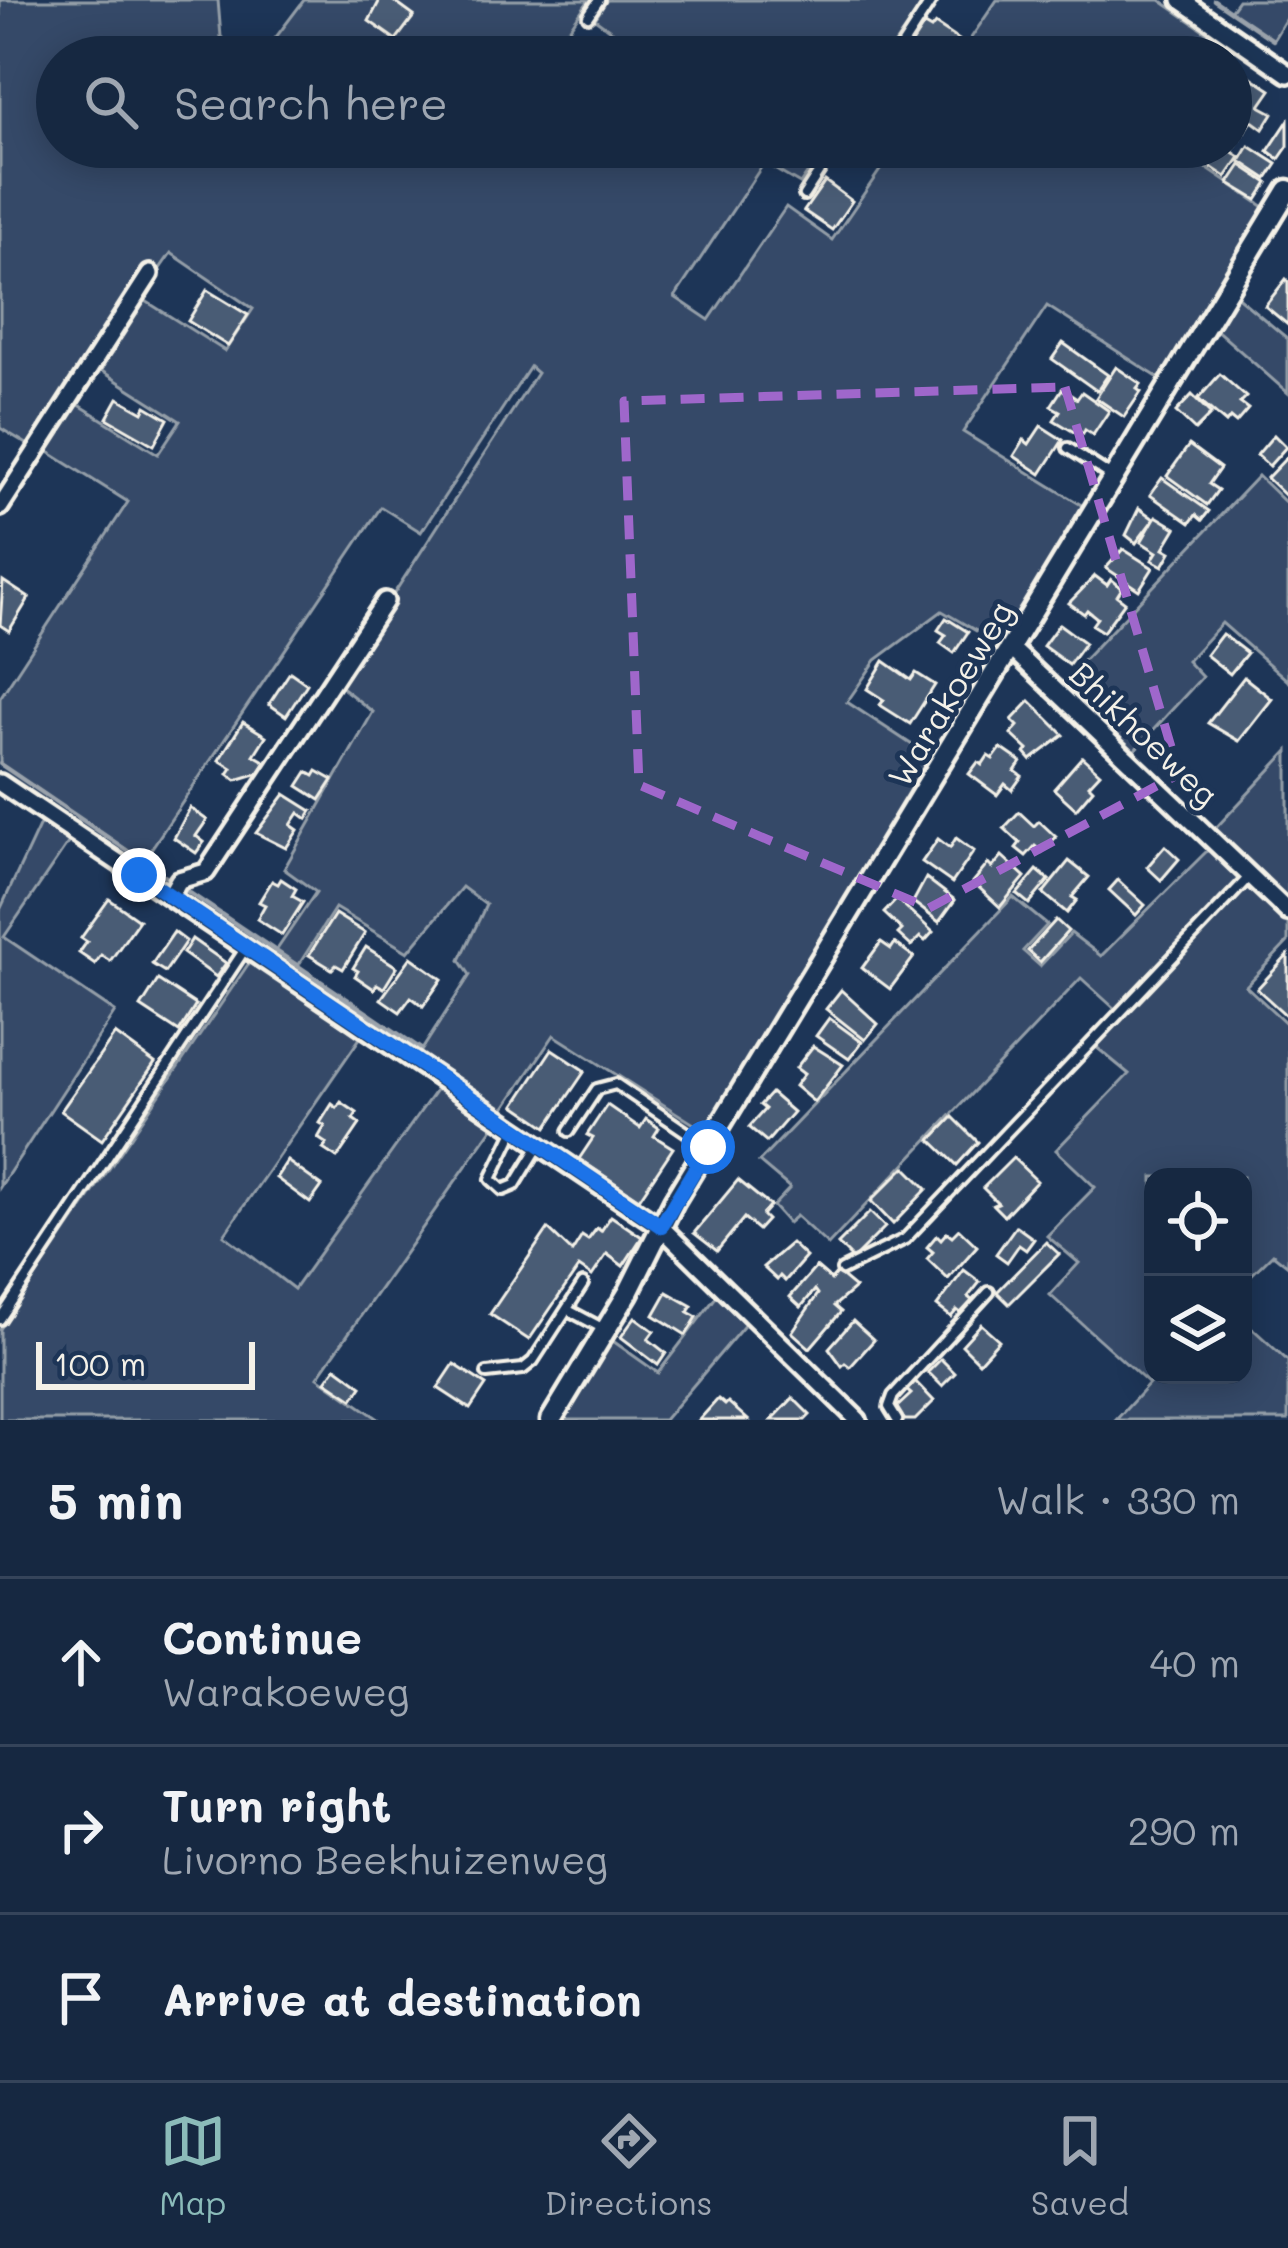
<!DOCTYPE html>
<html lang="en">
<head>
<meta charset="utf-8">
<style>
	body { margin:0; font-family:Mali,sans-serif; background:#1f3048; color:#f1f3f6 }
	.controls { position:absolute; right:36px; bottom:36px; display:grid; overflow:hidden; border-radius:24px; box-shadow:0 6px 30px #0003 }
	.controls button { width:108px; height:108px; display:grid; place-items:center; padding:0; border:0; border-bottom:3px solid #35445a; background:#162841; color:#f1f3f6; font:60px sans-serif }
	.scale { position:absolute; left:36px; bottom:30px; width:219px; box-sizing:border-box; padding-left:12px; border:6px solid #f4f1e8; border-top:0; font-size:33px; line-height:42px; white-space:nowrap; color:#f4f1e8; -webkit-text-stroke:9px #1d3557; paint-order:stroke }
	.stop { position:absolute; width:36px; height:36px; margin:-27px; border:9px solid #1a73e8; border-radius:50%; background:#fff }
	.stop.end { background:#1a73e8; border-color:#fff; box-shadow:0 3px 12px #0008 }
	.list { margin:0; padding:0; list-style:none }
	h2 { display:flex; justify-content:space-between; align-items:center; height:156px; margin:0; padding:0 48px; font-size:51px }
	h2 small { font-size:39px; font-weight:400; color:#9ea6b1 }
	.list li { display:grid; grid-template-columns:78px 1fr auto; gap:36px; align-items:center; box-sizing:border-box; height:168px; padding:0 48px; border-top:3px solid #35445a }
	.list b { display:block; font-size:45px; white-space:nowrap }
	.list p { margin:0; font-size:39px; white-space:nowrap; color:#9ea6b1 }
	.list em { font-size:39px; font-style:normal; color:#9ea6b1 }
	.icon { flex:none; width:66px; height:66px; fill:none; stroke:currentColor; stroke-width:2; stroke-linecap:round; stroke-linejoin:round }
	.map { position:relative; flex:none; width:1288px; height:1420px; overflow:hidden }
	.search { position:absolute; background:#162841; box-shadow:0 6px 30px #0003; left:36px; right:36px; top:36px; height:132px; display:flex; align-items:center; gap:30px; box-sizing:border-box; padding:0 42px; border-radius:66px; color:#9ea6b1; font-size:45px }
	.sheet { height:660px; background:#162841 }
	nav { display:flex; justify-content:space-around; align-items:center; box-sizing:border-box; height:168px; border-top:3px solid #35445a; background:#162841; font-size:33px; color:#9ea6b1 }
	nav a { display:grid; justify-items:center; gap:6px }
	nav .on { color:#8bbbb9 }
	.map>svg:first-child { display:block }
	.green { fill:#354a67; stroke:#949ea8; stroke-width:3 }
	.lines { fill:none; stroke-linecap:round; stroke-linejoin:round }
	.stream { stroke:#9aa2ab; stroke-width:4.5 }
	.building { fill:#485b74; stroke:#f4f1e8; stroke-width:3 }
	.service-casing { stroke:#f4f1e8; stroke-width:16 }
	.minor-casing { stroke:#f4f1e8; stroke-width:24 }
	.tertiary-casing { stroke:#f4f1e8; stroke-width:27 }
	.service { stroke:#1d3557; stroke-width:8 }
	.minor { stroke:#1d3557; stroke-width:15 }
	.tertiary { stroke:#1d3557; stroke-width:18 }
	.route { stroke:#1a73e8; stroke-width:15 }
	.marked { fill:none; stroke:#9f67cb; stroke-width:9; stroke-dasharray:24 15; stroke-linejoin:round }
	.labels { text-anchor:middle; dominant-baseline:central; stroke-width:10; stroke-linejoin:round; paint-order:stroke }
	.street-label { font-size:33px; fill:#f4f1e8; stroke:#1d3557 }
</style>
</head>
<body>
<div class="map">
<svg width="1288" height="1420" viewBox="0 0 1288 1420">
	<rect width="100%" height="100%" fill="#1d3557"/>
	<filter id="ink" filterUnits="userSpaceOnUse"><feTurbulence type="fractalNoise" baseFrequency=".00833" numOctaves="2"/><feDisplacementMap in="SourceGraphic" scale="24" xChannelSelector="R" yChannelSelector="G"/><feConvolveMatrix kernelMatrix="1 2 1 2 8 2 1 2 1" color-interpolation-filters="sRGB"/></filter>
	<g filter="url(#ink)">
		<g class="green">
			<polygon points="0,0 218,0 221,37 252,57 57,57 57,147 825,147 800,184 764,163 675,297 709,320 786,207 832,240 896,147 1175,147 1270,211 1165,382 1047,306 963,432 1083,506 1002,646 942,611 876,660 847,702 935,760 708,1133 554,1035 502,1112 418,1056 470,975 460,960 486,905 462,887 408,952 335,908 298,966 276,951 316,892 284,869 373,712 336,683 537,373 530,367 421,532 381,507 143,861 0,764 0,698 128,502 44,449 76,403 158,454 180,421 97,368 141,298 225,351 253,309 171,253 159,270 150,265 32,447 0,428"/>
			<polygon points="304,0 589,0 549,57 261,57"/>
			<polygon points="607,0 925,0 886,57 624,57 631,45 595,19"/>
			<polygon points="997,0 1160,0 1224,44 1216,57 958,57"/>
			<polygon points="1238,0 1288,0 1288,15 1273,40 1230,11"/>
			<polygon points="1234,294 1288,339 1288,393 1214,328"/>
			<polygon points="1258,476 1288,505 1288,681 1222,623 1187,661 1202,677 1133,752 1060,685"/>
			<polygon points="1288,751 1288,905 1213,831"/>
			<polygon points="42,820 70,840 4,937 115,1012 0,1187 0,910"/>
			<polygon points="1210,848 1243,877 1115,1009 1081,978 828,1245 796,1216 788,1223 773,1206 790,1188 759,1162 1013,897 1047,925 1023,951 1040,966 1071,933 1101,956"/>
			<polygon points="1249,882 1288,920 1288,942 1246,986 1288,1025 1288,1266 1273,1254 1243,1283 1243,1177 1153,1177 1153,1375 1243,1375 1243,1320 1288,1361 1288,1420 1116,1420 1149,1384 1050,1295 1079,1263 1047,1236 1095,1187 1056,1150 1129,1074 1095,1046"/>
			<polygon points="251,960 360,1038 224,1235 294,1289 438,1087 494,1126 318,1377 380,1420 0,1420 0,1329"/>
			<polygon points="719,1293 748,1321 664,1420 560,1420 610,1339 658,1373"/>
		</g>
		<g class="lines">
			<g class="stream">
				<polyline points="1214,0 1273,40"/>
				<polyline points="0,764 169,879"/>
				<polyline points="187,891 421,1049"/>
			</g>
		</g>
		<g class="building">
			<polygon points="380,0 392,0 414,16 396,40 369,21"/>
			<polygon points="935,24 959,40 948,57 929,57 911,45 924,25 931,29"/>
			<polygon points="1245,73 1271,90 1260,106 1273,113 1263,129 1252,121 1233,150 1228,147 1231,95"/>
			<polygon points="1288,121 1288,146 1279,159 1268,151"/>
			<polygon points="1249,146 1277,164 1267,179 1240,161"/>
			<polygon points="1181,147 1225,147 1240,157 1226,177"/>
			<polygon points="1241,165 1268,183 1257,200 1229,183"/>
			<polygon points="825,181 852,201 832,230 804,211"/>
			<polygon points="1286,279 1288,281 1288,325 1265,306"/>
			<polygon points="207,290 248,315 228,346 188,321"/>
			<polygon points="1063,343 1108,375 1097,391 1052,359"/>
			<polygon points="1116,367 1141,384 1137,389 1141,392 1124,417 1096,398"/>
			<polygon points="1220,374 1246,397 1240,403 1248,409 1236,423 1230,418 1226,423 1198,399"/>
			<polygon points="1062,389 1077,399 1082,392 1109,411 1093,435 1085,430 1083,434 1076,429 1074,432 1054,420 1060,411 1051,406"/>
			<polygon points="1192,395 1211,414 1195,430 1176,412"/>
			<polygon points="118,398 143,412 146,406 168,419 154,445 107,418"/>
			<polygon points="1041,426 1063,440 1041,474 1014,456 1024,440 1029,444"/>
			<polygon points="1274,435 1286,447 1269,466 1257,455"/>
			<polygon points="1189,445 1220,468 1209,484 1218,490 1207,505 1167,476"/>
			<polygon points="1288,456 1288,498 1267,478"/>
			<polygon points="1162,478 1209,511 1202,520 1196,515 1190,523 1150,495"/>
			<polygon points="1139,508 1154,519 1136,543 1126,535"/>
			<polygon points="1156,516 1176,528 1164,548 1171,552 1163,566 1152,560 1157,552 1141,542"/>
			<polygon points="1123,549 1153,568 1139,590 1106,568"/>
			<polygon points="1095,576 1107,585 1111,579 1122,588 1117,596 1125,602 1103,632 1092,625 1097,618 1087,610 1084,614 1069,603"/>
			<polygon points="3,581 29,598 9,631 0,625"/>
			<polygon points="946,618 968,632 954,653 940,643 946,635 938,630"/>
			<polygon points="1059,624 1085,643 1069,665 1043,646"/>
			<polygon points="1222,634 1247,653 1230,674 1206,655"/>
			<polygon points="884,661 911,680 916,673 935,685 910,724 880,705 884,700 867,689"/>
			<polygon points="290,672 307,684 286,716 269,704"/>
			<polygon points="1244,677 1272,699 1239,741 1208,723"/>
			<polygon points="1030,701 1064,735 1031,760 1025,753 1028,750 1011,734 1018,726 1012,720"/>
			<polygon points="243,722 266,736 254,755 266,762 259,773 236,780 228,774 232,768 219,760"/>
			<polygon points="1001,748 1021,762 1015,771 1022,776 1012,790 1005,784 997,795 969,774 978,762 982,765 988,756 993,759"/>
			<polygon points="1082,757 1100,773 1089,785 1093,789 1076,809 1054,789"/>
			<polygon points="317,771 333,780 320,800 298,786 307,772 314,776"/>
			<polygon points="285,794 312,811 307,819 299,813 291,825 298,830 286,848 256,833"/>
			<polygon points="190,808 207,820 196,836 204,842 196,853 174,838"/>
			<polygon points="1019,812 1034,826 1039,821 1056,837 1042,852 1035,846 1026,856 1016,848 1020,843 1004,828"/>
			<polygon points="956,838 974,851 952,883 922,862 938,839 950,848"/>
			<polygon points="1165,846 1179,859 1161,880 1147,867"/>
			<polygon points="1002,856 1025,877 1000,907 973,882 988,864 992,868"/>
			<polygon points="1069,861 1089,877 1072,897 1077,900 1067,913 1043,893"/>
			<polygon points="1037,870 1049,880 1029,904 1017,894"/>
			<polygon points="926,878 955,900 939,922 913,902"/>
			<polygon points="281,879 296,889 292,896 303,902 282,935 257,919 265,905 259,902 272,881 278,884"/>
			<polygon points="1118,880 1145,905 1136,915 1109,890"/>
			<polygon points="109,899 139,920 110,961 101,955 95,964 79,953 87,942 81,938"/>
			<polygon points="897,899 933,932 925,941 920,937 911,946 898,934 902,930 884,913"/>
			<polygon points="335,914 365,933 343,969 336,965 332,969 309,955"/>
			<polygon points="1056,920 1068,931 1040,962 1028,951"/>
			<polygon points="174,932 186,941 165,972 152,964"/>
			<polygon points="192,939 226,963 216,977 183,953"/>
			<polygon points="881,942 891,949 895,943 914,957 890,989 862,968"/>
			<polygon points="366,947 397,967 384,988 377,984 374,989 355,976 358,971 353,968"/>
			<polygon points="1288,955 1288,1017 1257,989"/>
			<polygon points="411,957 442,979 423,1006 411,997 400,1012 381,999"/>
			<polygon points="158,980 196,1005 179,1032 141,1007"/>
			<polygon points="841,990 878,1024 865,1040 826,1009"/>
			<polygon points="829,1018 862,1042 849,1059 816,1036"/>
			<polygon points="115,1034 155,1063 102,1140 61,1111"/>
			<polygon points="813,1046 843,1065 814,1102 795,1086 804,1074 796,1068"/>
			<polygon points="552,1049 585,1071 547,1127 515,1105"/>
			<polygon points="771,1093 793,1112 767,1142 749,1127 765,1109 760,1105"/>
			<polygon points="341,1102 357,1113 353,1119 360,1124 337,1158 323,1149 327,1144 318,1138 325,1126 320,1123 332,1104 337,1108"/>
			<polygon points="607,1105 640,1128 646,1119 659,1128 654,1136 673,1148 639,1199 579,1159 593,1138 587,1135"/>
			<polygon points="953,1117 978,1142 957,1165 931,1140"/>
			<polygon points="1013,1158 1037,1181 1004,1216 993,1205 998,1203 983,1188"/>
			<polygon points="287,1161 322,1186 310,1203 276,1178"/>
			<polygon points="905,1167 927,1189 893,1224 871,1201"/>
			<polygon points="738,1180 770,1206 762,1215 767,1220 758,1230 744,1218 717,1251 694,1233"/>
			<polygon points="870,1212 885,1227 853,1259 838,1244"/>
			<polygon points="611,1216 642,1237 623,1266 607,1254 592,1276 579,1267 529,1340 490,1314 548,1229 572,1252 582,1236 588,1240 597,1228 601,1231"/>
			<polygon points="1016,1226 1034,1239 1026,1250 1019,1245 1007,1262 996,1254"/>
			<polygon points="959,1229 977,1246 948,1279 927,1259 933,1252 927,1247 937,1235 941,1239 947,1232 952,1236"/>
			<polygon points="1046,1242 1059,1254 1009,1304 997,1292"/>
			<polygon points="791,1243 806,1257 785,1281 780,1276 777,1280 763,1267"/>
			<polygon points="816,1267 831,1280 837,1273 855,1288 834,1306 841,1312 810,1348 792,1332 818,1294 815,1290 801,1307 790,1297"/>
			<polygon points="964,1270 980,1282 968,1297 973,1301 963,1315 957,1310 951,1317 937,1306"/>
			<polygon points="667,1292 692,1306 688,1312 697,1317 686,1335 654,1315"/>
			<polygon points="635,1317 654,1331 648,1339 666,1353 658,1365 621,1337"/>
			<polygon points="853,1321 874,1340 850,1367 845,1363 842,1366 829,1348"/>
			<polygon points="981,1324 999,1340 979,1362 962,1345"/>
			<polygon points="941,1359 955,1373 942,1386 928,1372"/>
			<polygon points="454,1364 486,1385 470,1409 438,1388"/>
			<polygon points="336,1367 362,1386 353,1399 326,1381"/>
			<polygon points="913,1379 934,1401 915,1420 905,1420 895,1409 911,1394 904,1388"/>
			<polygon points="793,1398 810,1415 805,1420 772,1420"/>
			<polygon points="718,1399 725,1405 728,1402 748,1420 699,1420"/>
		</g>
		<g class="lines">
			<g class="service-casing">
				<g id="service">
					<polyline points="588,16 599,0"/>
					<polyline points="895,57 932,0"/>
					<polyline points="804,195 835,147"/>
					<polyline points="1068,448 1113,477"/>
					<polyline points="514,1131 491,1179 503,1190 515,1185 539,1146"/>
					<polyline points="569,1131 597,1089 616,1084 707,1146"/>
					<polyline points="842,1270 905,1239 1248,878"/>
					<polyline points="568,1310 604,1329"/>
					<polyline points="0,1319 245,949"/>
					<polyline points="487,1373 523,1369 533,1361 583,1284"/>
					<polyline points="897,1420 889,1407 893,1396 989,1292"/>
				</g>
			</g>
			<g class="minor-casing">
				<g id="minor">
					<polyline points="1181,0 1288,74"/>
					<polyline points="0,507 150,274"/>
					<polyline points="1012,649 1288,912"/>
					<polyline points="0,783 661,1227 858,1420"/>
					<polyline points="170,896 179,880 206,872 385,601"/>
				</g>
			</g>
			<g class="tertiary-casing">
				<polyline id="tertiary" points="551,1420 628,1293 674,1201 1288,190"/>
			</g>
			<use href="#service" class="service"/>
			<use href="#minor" class="minor"/>
			<use href="#tertiary" class="tertiary"/>
		</g>
	</g>
	<g class="lines" filter="url(#ink)">
		<polyline class="route" points="139,875 661,1226 708,1147"/>
	</g>
	<path class="marked" d="M1065,387L1179,774L929,908L639,785L624,401Z"/>
	<g class="labels">
		<g class="street-label">
			<text transform="translate(949 693) rotate(-59)">Warakoeweg</text>
			<text transform="translate(1145 733) rotate(44)">Bhikhoeweg</text>
		</g>
	</g>
</svg>
<div class="controls">
<button><svg class="icon" aria-label="locate" viewBox="0 0 24 24"><circle cx="12" cy="12" r="6"/><path d="M12 2v4M12 18v4M2 12h4M18 12h4"/></svg></button>
<button><svg class="icon" aria-label="layers" viewBox="0 0 24 24"><path d="M12 4l9 5-9 5-9-5zM3 14l9 5 9-5"/></svg></button>
</div>
<div class="scale">100 m</div>
<div class="stop" style="left:708px;top:1147px"></div>
<div class="stop end" style="left:139px;top:875px"></div>
<div class="search"><svg class="icon" aria-label="search" viewBox="0 0 24 24"><circle cx="10" cy="10" r="6"/><path d="M15 15l6 6"/></svg>Search here</div>
</div>
<section class="sheet">
<h2>5 min<small>Walk · 330 m</small></h2>
<ul class="list">
<li><svg class="icon" aria-label="ahead" viewBox="0 0 24 24"><path d="M12 20V5M6 11l6-6 6 6"/></svg><div><b>Continue</b><p>Warakoeweg</p></div><em>40 m</em></li>
<li><svg class="icon" aria-label="right" viewBox="0 0 24 24"><path d="M7 20v-9h11M14 6l5 5-5 5"/></svg><div><b>Turn right</b><p>Livorno Beekhuizenweg</p></div><em>290 m</em></li>
<li><svg class="icon" aria-label="arrive" viewBox="0 0 24 24"><path d="M6 21V4h12l-3 4 3 4H6"/></svg><div><b>Arrive at destination</b></div></li>
</ul>
</section>
<nav>
<a class="on"><svg class="icon" aria-label="map" viewBox="0 0 24 24"><path d="M3 6l6-2 6 2 6-2v14l-6 2-6-2-6 2zM9 4v14M15 6v14"/></svg>Map</a>
<a><svg class="icon" aria-label="directions" viewBox="0 0 24 24"><path d="M12 3l9 9-9 9-9-9zM9 14v-3h6M13 9l2 2-2 2"/></svg>Directions</a>
<a><svg class="icon" aria-label="saved" viewBox="0 0 24 24"><path d="M7 4h10v16l-5-4-5 4z"/></svg>Saved</a>
</nav>
</body>
</html>
